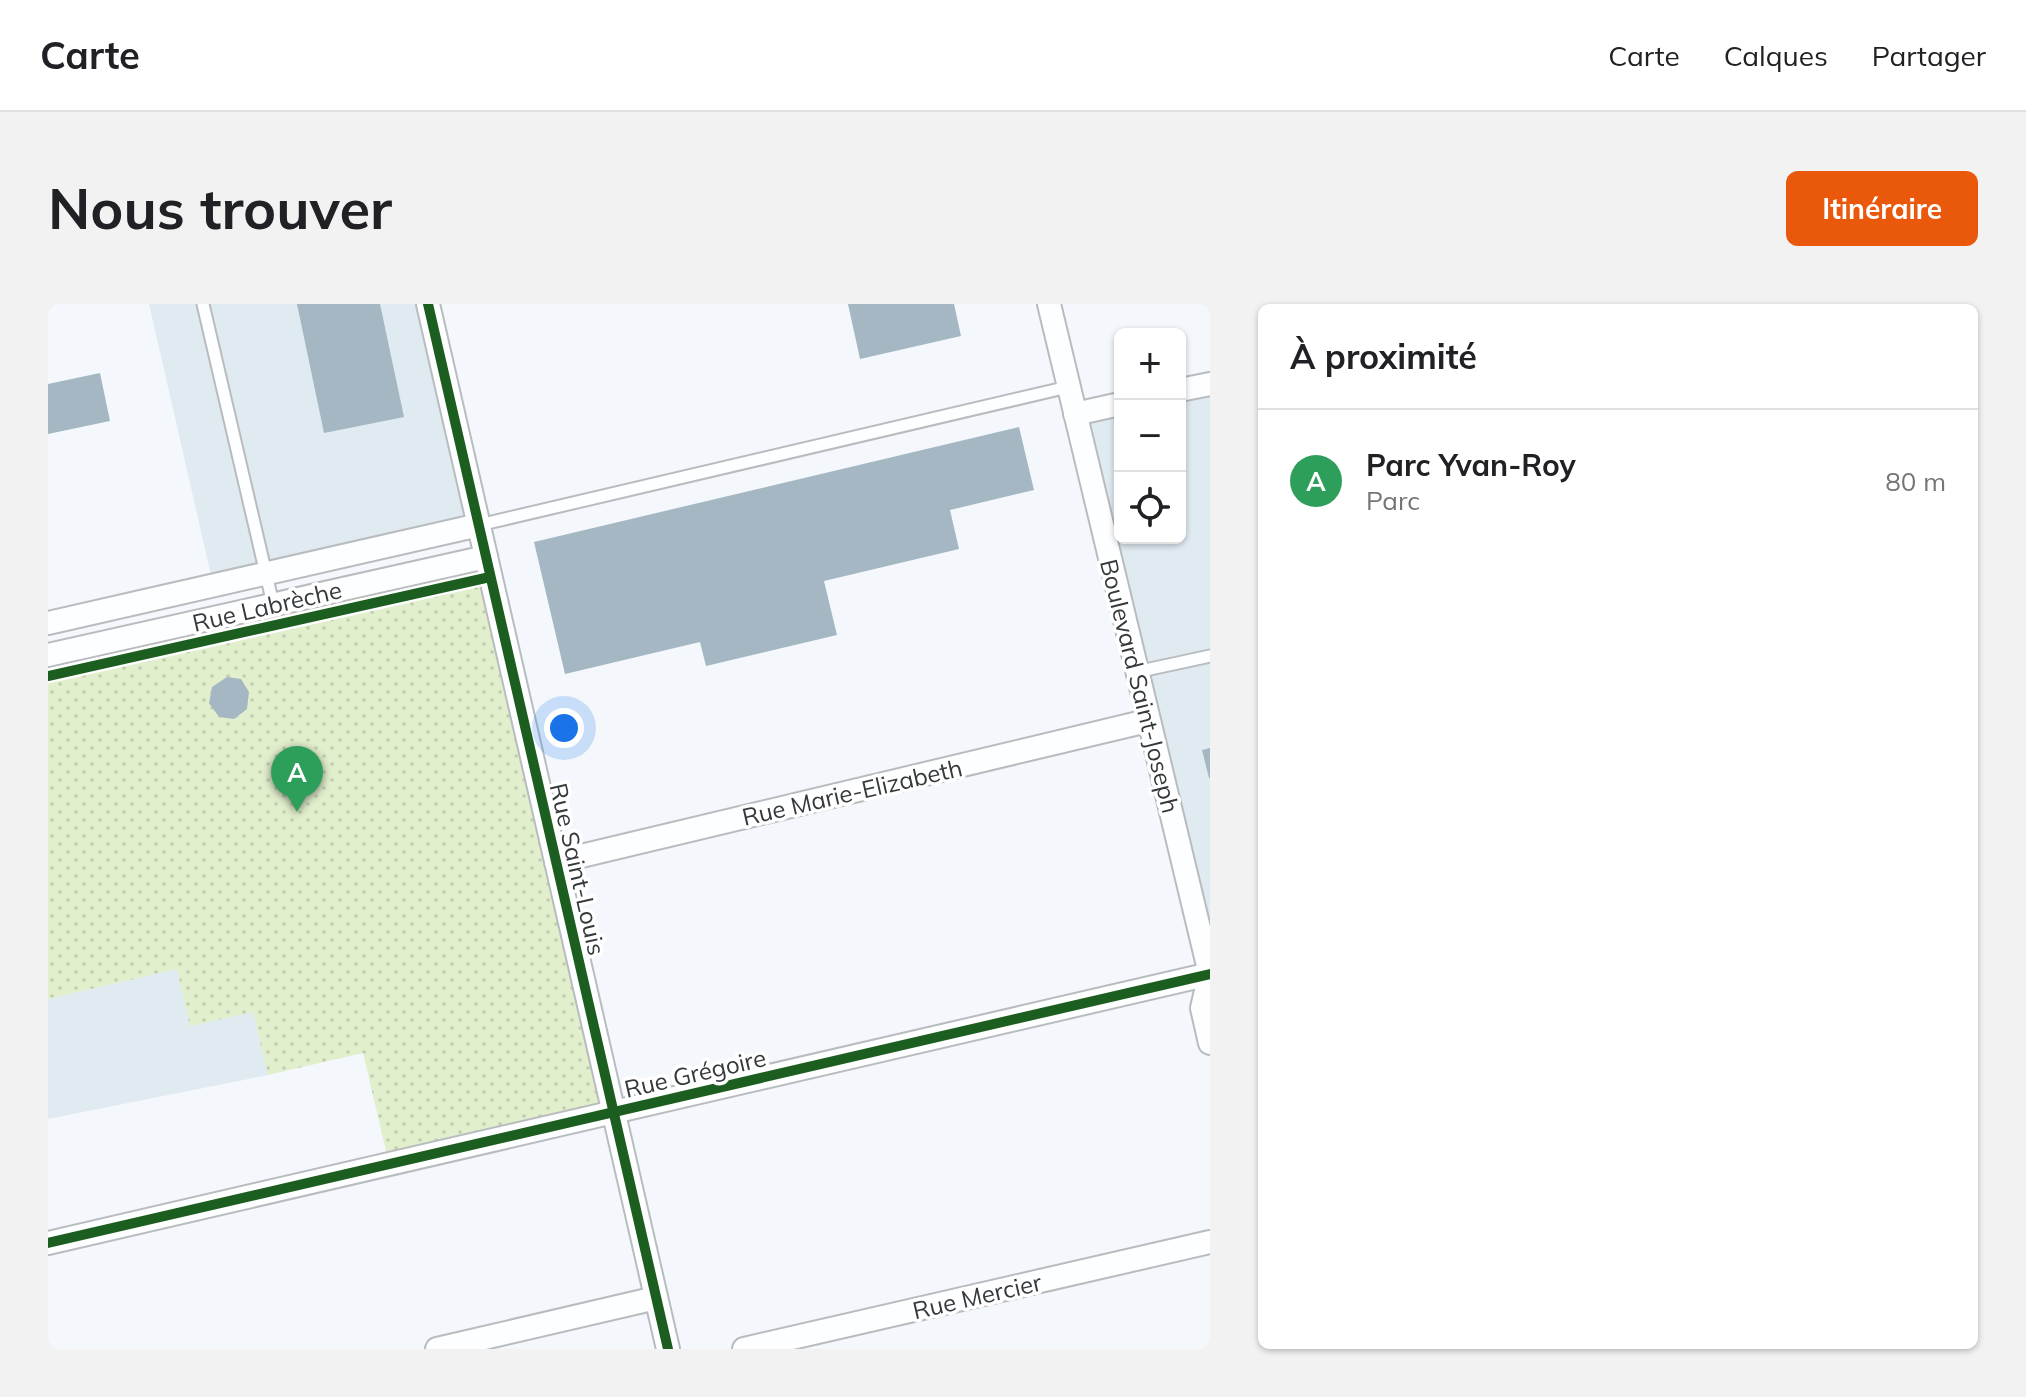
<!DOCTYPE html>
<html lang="fr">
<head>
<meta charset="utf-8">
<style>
	body { margin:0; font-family:Mulish,sans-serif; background:#f2f2f2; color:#202124 }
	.controls { position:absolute; right:24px; top:24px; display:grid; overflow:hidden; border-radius:12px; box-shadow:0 2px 6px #0004 }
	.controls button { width:72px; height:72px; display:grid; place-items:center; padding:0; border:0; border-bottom:2px solid #e0e0e0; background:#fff; color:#202124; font:40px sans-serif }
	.you { position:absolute; left:516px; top:424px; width:28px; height:28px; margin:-20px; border:6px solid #fff; border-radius:50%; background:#1a73e8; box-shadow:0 0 0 12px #1a73e833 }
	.badge { display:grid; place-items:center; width:52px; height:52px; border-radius:50%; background:#ea580c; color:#fff; font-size:26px; font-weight:700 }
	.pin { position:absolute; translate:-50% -66px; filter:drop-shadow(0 2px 4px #0008) }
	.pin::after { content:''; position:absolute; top:42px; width:28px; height:24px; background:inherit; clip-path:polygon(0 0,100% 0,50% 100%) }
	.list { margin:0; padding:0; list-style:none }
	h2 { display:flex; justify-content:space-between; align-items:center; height:104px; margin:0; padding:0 32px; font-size:34px }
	h2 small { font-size:26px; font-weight:400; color:#757577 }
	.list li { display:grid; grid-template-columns:52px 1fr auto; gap:24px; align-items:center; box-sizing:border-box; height:144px; padding:0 32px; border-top:2px solid #e0e0e0 }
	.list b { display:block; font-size:30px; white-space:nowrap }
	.list p { margin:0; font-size:26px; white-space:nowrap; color:#757577 }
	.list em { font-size:26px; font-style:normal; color:#757577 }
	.icon { flex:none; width:44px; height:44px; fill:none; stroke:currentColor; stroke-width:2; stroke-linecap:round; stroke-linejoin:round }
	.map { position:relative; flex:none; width:1162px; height:1045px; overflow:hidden; border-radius:12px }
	header { display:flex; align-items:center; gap:48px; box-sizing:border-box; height:112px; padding:0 40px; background:#fff; border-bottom:2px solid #e0e0e0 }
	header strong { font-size:38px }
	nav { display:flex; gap:44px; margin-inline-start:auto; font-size:28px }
	.intro { display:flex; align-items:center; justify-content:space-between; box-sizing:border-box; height:192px; padding:0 48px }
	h1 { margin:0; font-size:56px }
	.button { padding:20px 36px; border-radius:12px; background:#ea580c; color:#fff; font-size:28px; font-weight:700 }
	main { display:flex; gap:48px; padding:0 48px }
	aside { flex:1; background:#fff; border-radius:12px; box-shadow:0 2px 6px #0004 }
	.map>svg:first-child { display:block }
	.built { fill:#e0eaf1 }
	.grass { fill:url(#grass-dots) }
	.building { fill:#a4b7c3 }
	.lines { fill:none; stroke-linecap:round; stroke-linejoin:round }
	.lane-casing { stroke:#b9bcbf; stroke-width:15 }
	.street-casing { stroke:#b9bcbf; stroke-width:26 }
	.lane { stroke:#fdfeff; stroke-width:11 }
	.street { stroke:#fdfeff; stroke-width:22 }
	.cycleway-casing { stroke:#fff; stroke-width:15 }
	.cycleway { stroke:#1b5e20; stroke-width:10 }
	.labels { text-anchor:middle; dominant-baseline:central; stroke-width:7; stroke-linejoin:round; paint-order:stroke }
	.street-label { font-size:24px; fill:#35393c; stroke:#fff }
</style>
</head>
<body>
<header>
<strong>Carte</strong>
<nav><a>Carte</a><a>Calques</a><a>Partager</a></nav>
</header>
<div class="intro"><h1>Nous trouver</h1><a class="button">Itinéraire</a></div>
<main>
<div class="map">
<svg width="1162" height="1045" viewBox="0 0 1162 1045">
	<defs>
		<pattern id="grass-dots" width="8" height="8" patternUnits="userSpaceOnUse" patternTransform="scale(2)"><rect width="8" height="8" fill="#e2efcd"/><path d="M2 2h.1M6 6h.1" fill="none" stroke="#c2ceb1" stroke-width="1.8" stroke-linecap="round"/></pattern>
	</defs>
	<rect width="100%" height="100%" fill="#f4f8fc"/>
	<g class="built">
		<polygon points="101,0 369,0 419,211 163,271"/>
		<polygon points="1162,79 1162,670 1027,110 1072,100 1072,234 1132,234 1132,86"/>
		<polygon points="129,665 205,707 220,771 0,815 0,695"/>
	</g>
	<polygon class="grass" points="441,252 566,816 342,864 315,749 220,771 205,708 142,722 129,665 0,695 0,351"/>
	<g class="building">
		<polygon points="249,0 332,0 356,113 276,129"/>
		<polygon points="800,0 906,0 913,32 812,55"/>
		<polygon points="52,69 62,117 0,130 0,80"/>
		<polygon points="971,123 986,186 902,206 911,245 776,277 789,331 658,362 652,338 517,370 486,238"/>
		<polygon points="179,373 193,375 201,388 199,405 186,415 171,413 161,399 164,383"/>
		<polygon points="1162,444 1162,474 1161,474 1154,446"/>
	</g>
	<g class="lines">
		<g class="lane-casing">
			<g id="lane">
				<polyline points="155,0 225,300"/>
				<polyline points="431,221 1020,83"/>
				<polyline points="1088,368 1162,352"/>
			</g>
		</g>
		<g class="street-casing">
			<g id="street">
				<polyline points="380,0 620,1045"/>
				<polyline points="1001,0 1162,670"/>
				<polyline points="1132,86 1162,80"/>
				<polyline points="1027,110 1072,100"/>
				<polyline points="0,319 431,221"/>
				<polyline points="0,351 438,253"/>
				<polyline points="508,558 1099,417"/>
				<polyline points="1162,670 1154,704 1162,739"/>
				<polyline points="0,939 1162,670"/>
				<polyline points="389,1045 608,994"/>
				<polyline points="696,1045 1162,938"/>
			</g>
		</g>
		<use href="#lane" class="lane"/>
		<use href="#street" class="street"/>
		<g class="cycleway-casing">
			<g id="cycleway">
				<polyline points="380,0 620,1045"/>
				<polyline points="0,372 442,273"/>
				<polyline points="0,939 1162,670"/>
			</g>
		</g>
		<use href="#cycleway" class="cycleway"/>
	</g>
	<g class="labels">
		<g class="street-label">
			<text transform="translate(219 302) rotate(-13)">Rue Labrèche</text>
			<text transform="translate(1092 382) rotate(76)">Boulevard Saint-Joseph</text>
			<text transform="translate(804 488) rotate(-13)">Rue Marie-Elizabeth</text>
			<text transform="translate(530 565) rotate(77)">Rue Saint-Louis</text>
			<text transform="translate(647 769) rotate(-13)">Rue Grégoire</text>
			<text transform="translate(929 992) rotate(-13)">Rue Mercier</text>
		</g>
	</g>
</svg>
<div class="controls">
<button>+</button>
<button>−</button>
<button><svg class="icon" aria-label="locate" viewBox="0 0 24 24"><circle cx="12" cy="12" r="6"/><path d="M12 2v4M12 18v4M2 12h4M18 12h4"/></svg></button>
</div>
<div class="you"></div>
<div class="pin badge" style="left:249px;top:508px;background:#2e9e5b">A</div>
</div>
<aside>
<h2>À proximité<small></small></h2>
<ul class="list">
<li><span class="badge" style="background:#2e9e5b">A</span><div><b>Parc Yvan-Roy</b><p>Parc</p></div><em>80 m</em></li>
</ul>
</aside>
</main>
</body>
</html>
